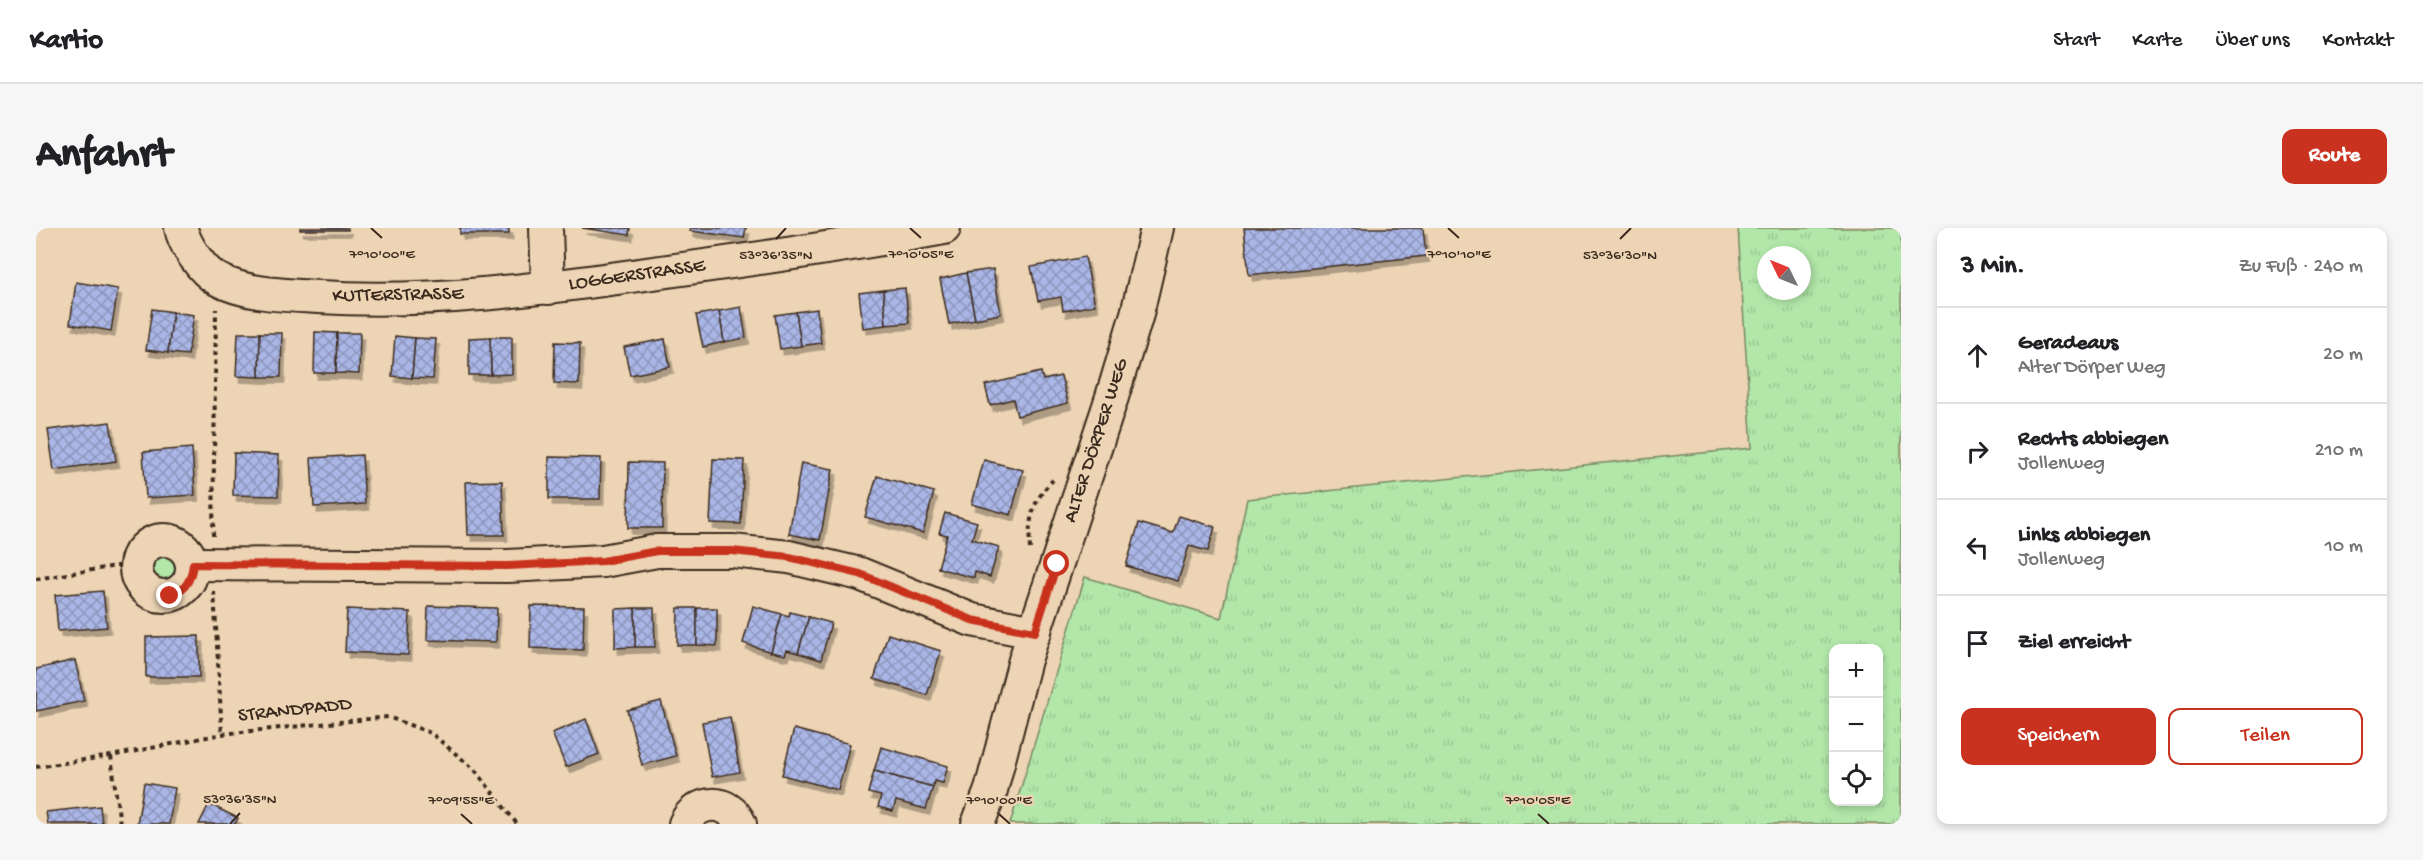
<!DOCTYPE html>
<html lang="de">
<head>
<meta charset="utf-8">
<style>
	body { margin:0; font-family:"Gochi Hand",sans-serif; background:#f6f6f6; color:#202124 }
	.controls { position:absolute; right:18px; bottom:18px; display:grid; overflow:hidden; border-radius:12px; box-shadow:0 3px 9px #0003 }
	.controls button { width:54px; height:54px; display:grid; place-items:center; padding:0; border:0; border-bottom:2px solid #e0e0e0; background:#fff; color:#202124; font:30px sans-serif }
	.compass { position:absolute; left:1721px; top:18px; width:54px; height:54px; border-radius:50%; background:#fff; box-shadow:0 3px 9px #0003; rotate:313deg }
	.stop { position:absolute; width:18px; height:18px; margin:-14px; border:4px solid #c8321e; border-radius:50%; background:#fff }
	.stop.end { background:#c8321e; border-color:#fff; box-shadow:0 2px 6px #0008 }
	.list { margin:0; padding:0; list-style:none }
	h2 { display:flex; justify-content:space-between; align-items:center; height:78px; margin:0; padding:0 24px; font-size:26px }
	h2 small { font-size:20px; font-weight:400; color:#757577 }
	.list li { display:grid; grid-template-columns:39px 1fr auto; gap:18px; align-items:center; box-sizing:border-box; height:96px; padding:0 24px; border-top:2px solid #e0e0e0 }
	.list b { display:block; font-size:22px; white-space:nowrap }
	.list p { margin:0; font-size:20px; white-space:nowrap; color:#757577 }
	.list em { font-size:20px; font-style:normal; color:#757577 }
	.actions { display:flex; gap:12px; padding:18px 24px }
	.actions a { flex:1; padding:14px 0; border:2px solid #c8321e; border-radius:12px; text-align:center; font-size:21px; color:#c8321e }
	.actions .main { background:#c8321e; color:#fff }
	.icon { flex:none; width:33px; height:33px; fill:none; stroke:currentColor; stroke-width:2; stroke-linecap:round; stroke-linejoin:round }
	.map { position:relative; flex:none; width:1865px; height:596px; overflow:hidden; border-radius:12px }
	header { display:flex; align-items:center; gap:36px; box-sizing:border-box; height:84px; padding:0 30px; background:#fff; border-bottom:2px solid #e0e0e0 }
	header strong { font-size:28px }
	nav { display:flex; gap:33px; margin-inline-start:auto; font-size:21px }
	.intro { display:flex; align-items:center; justify-content:space-between; box-sizing:border-box; height:144px; padding:0 36px }
	h1 { margin:0; font-size:42px }
	.button { padding:15px 27px; border-radius:12px; background:#c8321e; color:#fff; font-size:21px; font-weight:700 }
	main { display:flex; gap:36px; padding:0 36px }
	aside { flex:1; background:#fff; border-radius:12px; box-shadow:0 3px 9px #0003 }
	.map>svg:first-child { display:block }
	.grass { fill:url(#grass-tufts); stroke:#768864; stroke-width:1.5; fill-rule:evenodd }
	.building { fill:url(#building-cross-hatch); stroke:#3b2a1e; stroke-width:1.5; filter:url(#shadow) }
	.lines { fill:none; stroke-linecap:round; stroke-linejoin:round }
	.minor-casing { stroke:#3b2a1e; stroke-width:36 }
	.path { stroke:#3b2a1e; stroke-width:4; stroke-dasharray:4.5 4.5; stroke-linecap:butt }
	.minor { stroke:#ecd4b4; stroke-width:32 }
	.route { stroke:#c8321e; stroke-width:8 }
	.ticks { fill:none; stroke:#3b2a1e; stroke-width:2 }
	.labels { text-anchor:middle; dominant-baseline:central; stroke-width:4.5; stroke-linejoin:round; paint-order:stroke }
	.street-label { font-size:20px; fill:#3b2a1e; stroke:#ecd4b4 }
	.ticks-label { font-size:15px; text-anchor:middle; fill:#3b2a1e; stroke:#ecd4b4; stroke-width:4.5; stroke-linejoin:round; paint-order:stroke }
</style>
</head>
<body>
<header>
<strong>Kartio</strong>
<nav><a>Start</a><a>Karte</a><a>Über uns</a><a>Kontakt</a></nav>
</header>
<div class="intro"><h1>Anfahrt</h1><a class="button">Route</a></div>
<main>
<div class="map">
<svg width="1865" height="596" viewBox="0 0 1865 596">
	<defs>
		<pattern id="grass-tufts" width="24" height="20" patternUnits="userSpaceOnUse" patternTransform="scale(1.5)"><rect width="24" height="20" fill="#b2e7a9"/><path d="M3 7l-1-3M5 7V3M7 7l1-3M15 17l-1-3M17 17v-4M19 17l1-3" fill="none" stroke="#9ac691"/></pattern>
		<pattern id="building-cross-hatch" width="8" height="8" patternUnits="userSpaceOnUse" patternTransform="scale(1.5)"><rect width="8" height="8" fill="#aab6e6"/><path d="M0 0l8 8M0 8l8-8" fill="none" stroke="#8c94ba"/></pattern>
		<filter id="shadow"><feDropShadow dx="3.5" dy="6" stdDeviation="0" flood-color="#0004"/></filter>
	</defs>
	<rect width="100%" height="100%" fill="#ecd4b4"/>
	<filter id="ink" filterUnits="userSpaceOnUse"><feTurbulence type="fractalNoise" baseFrequency=".0167" numOctaves="2"/><feDisplacementMap in="SourceGraphic" scale="12" xChannelSelector="R" yChannelSelector="G"/><feConvolveMatrix kernelMatrix="1 2 1 2 8 2 1 2 1" color-interpolation-filters="sRGB"/></filter>
	<g filter="url(#ink)">
		<g class="grass">
			<path d="M1702,0H1865V596H974L1049,349L1185,390L1211,271L1716,220ZM1730,27H1766V63H1730ZM1798,421H1842V574H1798Z"/>
			<circle cx="127" cy="339" r="19"/>
		</g>
		<g class="building">
			<rect x="264" y="0" width="48" height="2"/>
			<rect x="424" y="0" width="49" height="6"/>
			<polygon points="546,0 594,0 593,7"/>
			<polygon points="654,0 710,0 708,10 654,3"/>
			<polygon points="1208,0 1387,0 1390,28 1213,47"/>
			<polygon points="1049,29 1059,77 1027,83 1025,69 1002,73 995,39"/>
			<polygon points="957,41 965,86 939,91 930,45"/>
			<polygon points="930,45 939,91 913,96 904,51"/>
			<polygon points="40,54 82,61 75,103 34,96"/>
			<polygon points="869,60 873,95 850,97 847,62"/>
			<polygon points="847,62 850,97 827,100 823,65"/>
			<polygon points="705,79 710,110 688,114 683,83"/>
			<polygon points="116,81 137,84 132,125 110,122"/>
			<polygon points="781,81 785,115 765,118 760,84"/>
			<polygon points="683,83 688,114 667,119 660,87"/>
			<polygon points="137,84 158,87 152,127 132,125"/>
			<polygon points="760,84 765,118 744,121 739,87"/>
			<polygon points="279,104 301,105 300,145 278,145"/>
			<polygon points="202,105 224,105 223,149 200,148"/>
			<polygon points="224,105 246,105 245,149 223,149"/>
			<polygon points="301,105 324,105 323,146 300,145"/>
			<polygon points="359,108 379,110 376,150 356,148"/>
			<polygon points="454,109 476,109 476,146 455,147"/>
			<polygon points="454,109 455,147 433,147 433,110"/>
			<polygon points="379,110 400,111 397,151 376,150"/>
			<polygon points="629,111 634,139 594,147 588,119"/>
			<polygon points="519,114 544,115 543,156 518,155"/>
			<polygon points="1005,144 1007,152 1025,148 1032,175 981,188 977,171 954,177 949,157"/>
			<polygon points="74,194 80,233 18,242 12,202"/>
			<polygon points="156,220 159,267 110,270 107,224"/>
			<polygon points="198,225 243,227 242,268 197,267"/>
			<polygon points="326,227 329,276 278,279 275,230"/>
			<polygon points="513,229 565,230 564,271 513,271"/>
			<polygon points="677,231 708,232 705,296 674,295"/>
			<polygon points="948,232 987,242 975,287 936,276"/>
			<polygon points="593,234 627,235 626,300 592,300"/>
			<polygon points="765,235 797,241 784,312 753,306"/>
			<polygon points="841,248 898,264 887,305 829,289"/>
			<polygon points="466,253 468,307 432,307 430,254"/>
			<polygon points="909,285 941,294 936,311 963,319 954,349 939,344 938,350 902,340 911,307 903,305"/>
			<polygon points="1143,288 1179,299 1172,323 1153,318 1142,353 1090,338 1103,295 1137,305"/>
			<polygon points="67,363 71,399 22,403 19,367"/>
			<polygon points="392,378 461,380 460,414 391,412"/>
			<polygon points="495,378 548,379 547,422 494,420"/>
			<polygon points="717,378 746,386 735,424 707,415"/>
			<polygon points="599,380 618,380 619,419 599,419"/>
			<polygon points="599,380 599,419 579,420 579,381"/>
			<polygon points="642,380 661,380 661,417 641,417"/>
			<polygon points="661,380 681,380 681,418 661,417"/>
			<polygon points="311,381 374,384 372,427 309,424"/>
			<polygon points="754,384 773,389 762,425 751,422 749,427 735,424 746,386 753,388"/>
			<polygon points="773,389 795,395 785,432 762,425"/>
			<polygon points="852,406 905,423 891,467 838,451"/>
			<polygon points="163,408 163,449 110,449 110,409"/>
			<polygon points="39,432 48,473 0,483 0,441"/>
			<polygon points="625,473 640,528 606,537 591,482"/>
			<polygon points="694,489 704,544 676,549 666,494"/>
			<polygon points="550,491 563,526 530,539 516,505"/>
			<polygon points="758,501 814,516 802,562 746,547"/>
			<polygon points="845,519 912,538 907,555 898,553 897,559 838,543"/>
			<polygon points="838,543 897,559 890,581 860,573 857,583 842,579 845,568 832,565"/>
			<polygon points="108,555 139,560 133,596 101,596"/>
			<polygon points="173,576 202,590 199,596 163,596"/>
			<polygon points="64,578 66,596 12,596 10,584"/>
		</g>
		<g class="lines">
			<g class="minor-casing">
				<g id="minor">
					<path d="M145,0C148,16 166,43 181,51C211,67 250,67 283,69C395,76 506,61 617,45C714,32 811,18 908,0"/>
					<polyline points="510,0 512,60"/>
					<circle cx="128" cy="340" r="28"/>
					<polyline points="157,336 472,338 567,333 621,323 696,323 753,329 824,346 936,392 999,404"/>
					<path d="M649,596C660,571 693,570 704,596"/>
					<polyline points="942,596 955,562 989,432 1076,169 1101,86 1121,0"/>
				</g>
			</g>
			<g class="path">
				<polyline points="177,308 180,81"/>
				<path d="M994,321C992,292 996,273 1017,252"/>
				<polyline points="0,351 87,337 99,342"/>
				<polyline points="178,363 186,506"/>
				<polyline points="75,528 84,596"/>
				<polyline points="0,539 75,528 186,506 352,489 395,505 439,542 481,596"/>
			</g>
			<use href="#minor" class="minor"/>
		</g>
	</g>
	<g class="lines" filter="url(#ink)">
		<path class="route" d="M134,368C150,362 155,352 157,336L472,338L567,333L621,323H696L753,329L824,346L936,392L999,404L1021,336"/>
	</g>
	<path class="ticks" d="M335,0L346,10M874,0L885,10M1412,0L1423,10M740,11L750,0M1584,11L1595,0M425,586L436,596M963,586L974,596M1502,586L1513,596M194,596L204,585"/>
	<g class="labels">
		<g class="street-label">
			<text transform="translate(601 48) rotate(-8)">LOGGERSTRASSE</text>
			<text transform="translate(362 68) rotate(-1)">KUTTERSTRASSE</text>
			<text transform="translate(1061 213) rotate(-72)">ALTER DÖRPER WEG</text>
			<text transform="translate(259 483) rotate(-6)">STRANDPADD</text>
		</g>
	</g>
	<g class="ticks-label">
		<text x="346" y="30">7°10'00"E</text>
		<text x="885" y="30">7°10'05"E</text>
		<text x="1423" y="30">7°10'10"E</text>
		<text x="740" y="31">53°36'35"N</text>
		<text x="1584" y="31">53°36'30"N</text>
		<text x="204" y="575">53°36'35"N</text>
		<text x="425" y="576">7°09'55"E</text>
		<text x="963" y="576">7°10'00"E</text>
		<text x="1502" y="576">7°10'05"E</text>
	</g>
</svg>
<div class="controls">
<button>+</button>
<button>−</button>
<button><svg class="icon" aria-label="locate" viewBox="0 0 24 24"><circle cx="12" cy="12" r="6"/><path d="M12 2v4M12 18v4M2 12h4M18 12h4"/></svg></button>
</div>
<svg class="compass" viewBox="-18 -18 36 36"><path d="M0-13l5 13h-10z" fill="#e53935"/><path d="M0 13l5-13h-10z" fill="#757577"/></svg>
<div class="stop" style="left:1021px;top:336px"></div>
<div class="stop end" style="left:134px;top:368px"></div>
</div>
<aside>
<h2>3 Min.<small>Zu Fuß · 240 m</small></h2>
<ul class="list">
<li><svg class="icon" aria-label="ahead" viewBox="0 0 24 24"><path d="M12 20V5M6 11l6-6 6 6"/></svg><div><b>Geradeaus</b><p>Alter Dörper Weg</p></div><em>20 m</em></li>
<li><svg class="icon" aria-label="right" viewBox="0 0 24 24"><path d="M7 20v-9h11M14 6l5 5-5 5"/></svg><div><b>Rechts abbiegen</b><p>Jollenweg</p></div><em>210 m</em></li>
<li><svg class="icon" aria-label="left" viewBox="0 0 24 24"><path d="M17 20v-9H6M10 6l-5 5 5 5"/></svg><div><b>Links abbiegen</b><p>Jollenweg</p></div><em>10 m</em></li>
<li><svg class="icon" aria-label="arrive" viewBox="0 0 24 24"><path d="M6 21V4h12l-3 4 3 4H6"/></svg><div><b>Ziel erreicht</b></div></li>
</ul>
<div class="actions"><a class="main">Speichern</a><a>Teilen</a></div>
</aside>
</main>
</body>
</html>
